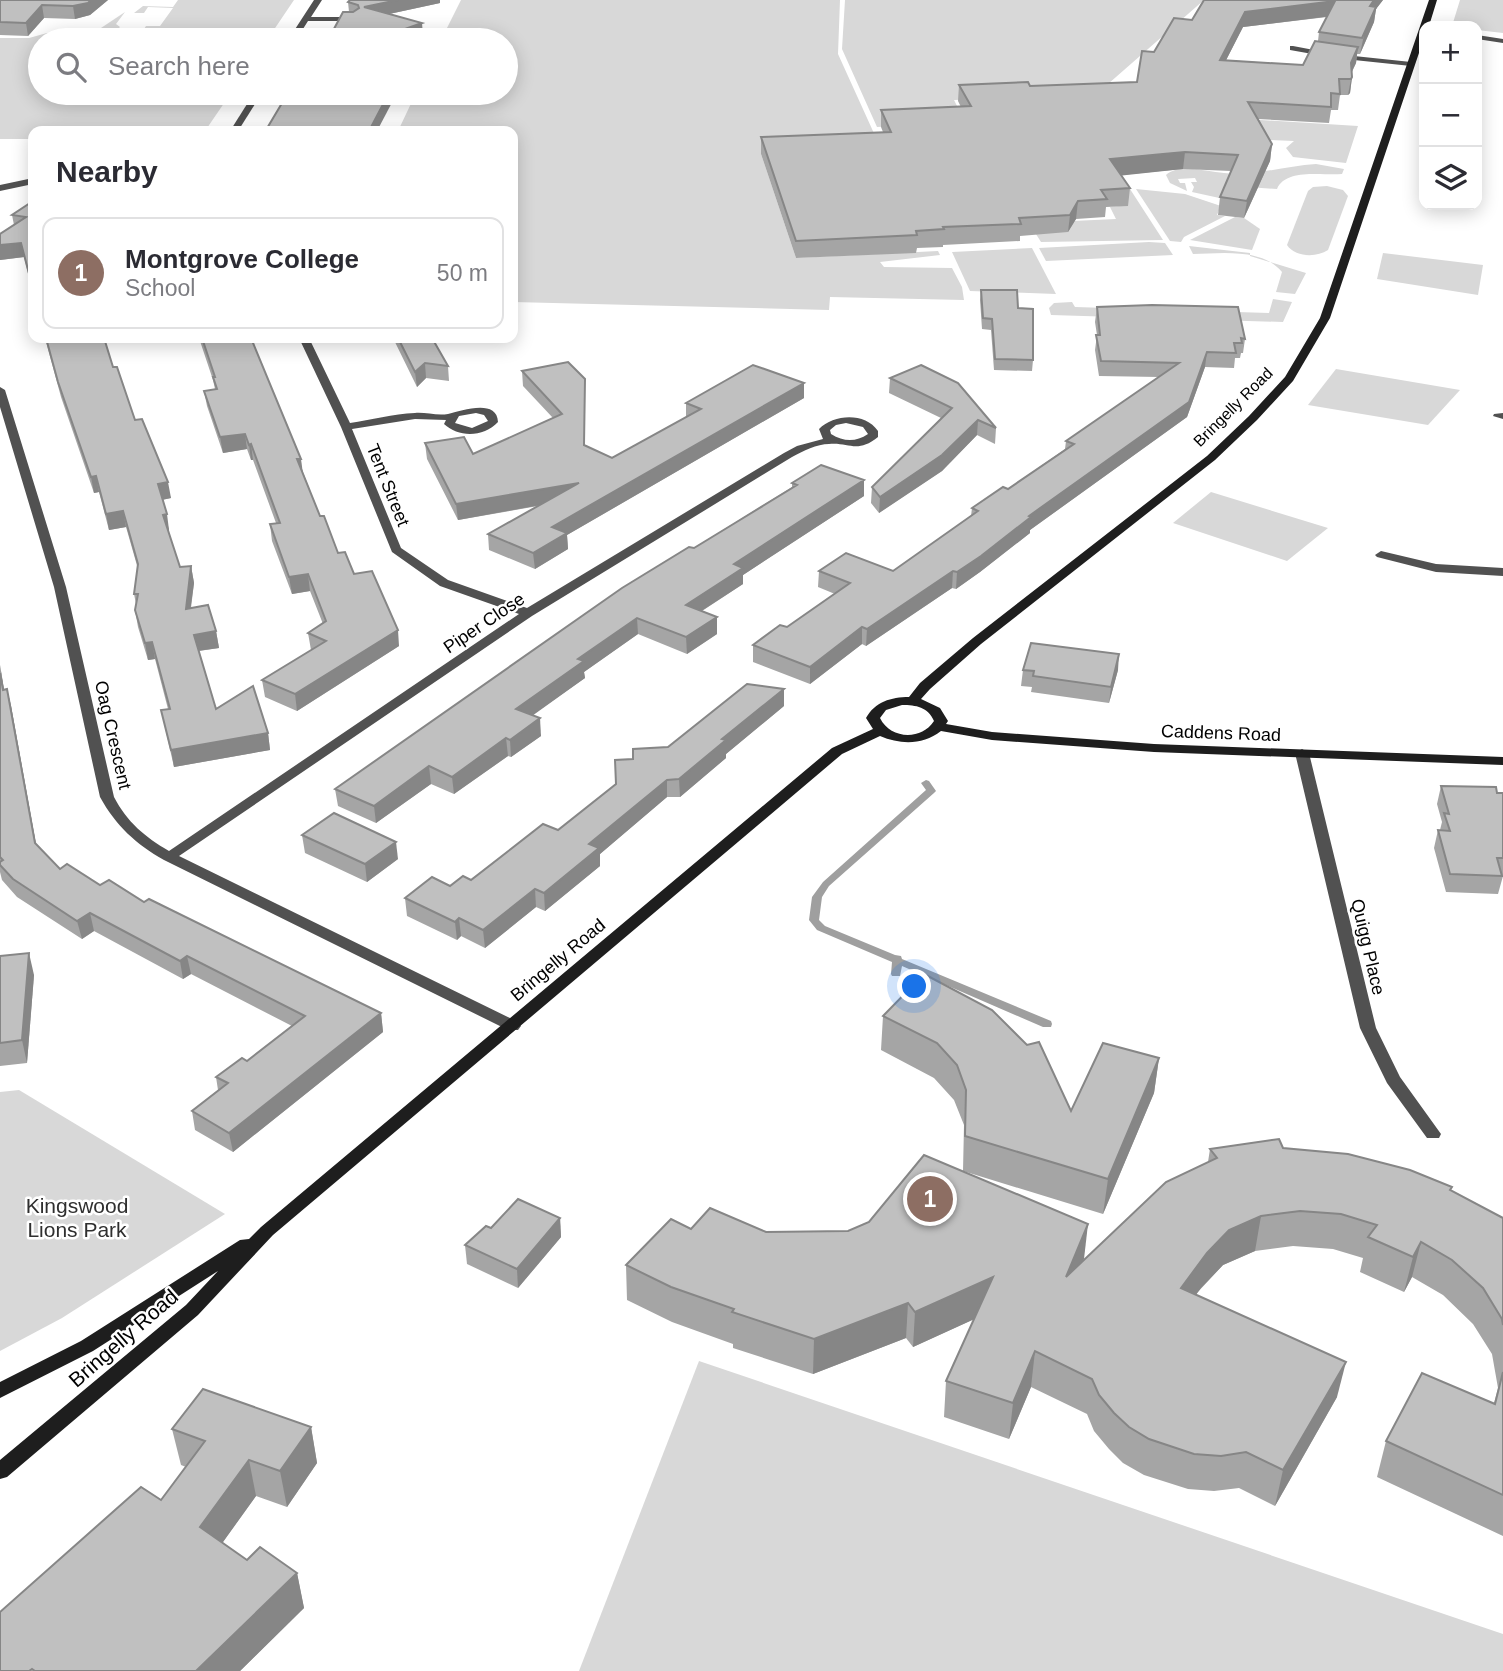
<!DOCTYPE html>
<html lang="en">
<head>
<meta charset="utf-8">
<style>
	body { margin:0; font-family:Arial,sans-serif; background:#f7f7f7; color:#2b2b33 }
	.controls { position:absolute; right:21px; top:21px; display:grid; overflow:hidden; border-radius:14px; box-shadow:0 4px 18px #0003 }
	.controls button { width:63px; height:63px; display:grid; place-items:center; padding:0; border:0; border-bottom:2px solid #e1e1e2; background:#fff; color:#2b2b33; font:35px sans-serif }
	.you { position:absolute; left:915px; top:987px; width:24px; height:24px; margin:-18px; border:5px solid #fff; border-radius:50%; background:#1a73e8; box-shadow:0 0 0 10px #1a73e833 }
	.badge { display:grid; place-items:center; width:46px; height:46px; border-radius:50%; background:#000; color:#fff; font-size:23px; font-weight:700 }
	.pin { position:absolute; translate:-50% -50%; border:4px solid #fff; box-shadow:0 2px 7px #0006 }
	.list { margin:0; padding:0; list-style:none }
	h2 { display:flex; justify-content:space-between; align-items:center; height:91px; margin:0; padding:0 28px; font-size:30px }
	h2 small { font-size:23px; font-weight:400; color:#7c7c81 }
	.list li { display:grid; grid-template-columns:46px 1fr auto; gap:21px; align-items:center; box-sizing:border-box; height:112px; margin:0 14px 14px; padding:0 14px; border:2px solid #e1e1e2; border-radius:14px }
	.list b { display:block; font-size:26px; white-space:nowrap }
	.list p { margin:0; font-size:23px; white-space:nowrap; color:#7c7c81 }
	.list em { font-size:23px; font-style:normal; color:#7c7c81 }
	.icon { flex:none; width:38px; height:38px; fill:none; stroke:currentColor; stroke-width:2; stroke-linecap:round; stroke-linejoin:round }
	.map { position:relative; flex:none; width:1503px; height:1671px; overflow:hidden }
	.search { position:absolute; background:#fff; box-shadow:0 4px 18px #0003; left:28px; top:28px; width:490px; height:77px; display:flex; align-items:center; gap:18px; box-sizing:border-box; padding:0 24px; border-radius:38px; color:#7c7c81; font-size:26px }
	.panel { position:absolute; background:#fff; box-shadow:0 4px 18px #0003; left:28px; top:126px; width:490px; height:217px; border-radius:14px }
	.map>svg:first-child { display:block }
	.green { fill:#d8d8d8 }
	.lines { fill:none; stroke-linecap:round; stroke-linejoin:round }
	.stream { fill:#9f9f9f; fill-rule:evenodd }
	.street { fill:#515151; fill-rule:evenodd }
	.secondary { fill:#1e1e1e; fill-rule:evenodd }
	.wall { fill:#a5a5a5; fill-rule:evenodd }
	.shaded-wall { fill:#868686 }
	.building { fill:#c0c0c0; stroke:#868686; stroke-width:2 }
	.labels { text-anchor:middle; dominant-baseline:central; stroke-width:5; stroke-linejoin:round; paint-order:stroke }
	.far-street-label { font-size:16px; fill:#000; stroke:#fff }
	.street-label { font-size:18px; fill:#000; stroke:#fff }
	.near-park-label { font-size:21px; fill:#2f2f2f; stroke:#fff }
	.near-street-label { font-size:21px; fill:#000; stroke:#fff }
</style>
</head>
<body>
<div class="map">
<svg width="1503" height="1671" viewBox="0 0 1503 1671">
	<rect width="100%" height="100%" fill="#fff"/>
	<g class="green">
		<polygon points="178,0 294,0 267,40 149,40 154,34 136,34 137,32 134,30 144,29 146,26 134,26 160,26 173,8 148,7 144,13 134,13 143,6 173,7"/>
		<polygon points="461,0 840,0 838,54 877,140 761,154 796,258 938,251 940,255 880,262 884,267 952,268 962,287 964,300 830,297 829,310 513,302 513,131 398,131 416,93 506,93 506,40 441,40"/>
		<polygon points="845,0 1204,0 1108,84 1197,116 1358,126 1346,163 1293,157 1286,148 1294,141 1251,139 986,99 954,100 965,122 877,127 842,49"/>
		<polygon points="1460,0 1503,0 1503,33 1477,30 1477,26 1452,26"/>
		<polygon points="125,12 116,24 120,27 107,40 40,40 40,93 231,93 205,131 33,131 33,139 0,139 0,38 29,38 47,33 79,33 98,30"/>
		<path d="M1316,164L1344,169L1342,174C1323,176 1286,168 1277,189L1233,186L1224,199L1192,192L1194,187L1191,182H1197L1195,178L1178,179L1180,183H1185L1187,191L1170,183L1166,175C1179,163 1207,172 1224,173C1255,176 1285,166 1316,164Z"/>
		<path d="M1327,186L1343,190L1348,196L1328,250C1316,258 1295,257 1287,245L1308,191L1313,187Z"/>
		<polygon points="1120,188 1130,189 1163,240 1041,242 1029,223 1116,219 1110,207 1128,205"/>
		<polygon points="1136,189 1185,194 1221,206 1217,215 1225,216 1184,237 1181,242 1170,241"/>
		<polygon points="1235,217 1244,218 1260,229 1252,250 1190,240"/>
		<polygon points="1149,242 1165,243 1173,255 1046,261 1039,248"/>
		<path d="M1189,246L1250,253V256L1306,273L1295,294L1276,292L1282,272C1262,248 1222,253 1193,254Z"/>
		<polygon points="1032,248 1056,294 970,291 952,252"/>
		<polygon points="1383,253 1483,265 1478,295 1377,279"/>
		<polygon points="1273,299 1292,302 1283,322 1051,315 1049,308 1054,303 1072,302 1075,307 1269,313"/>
		<polygon points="1336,369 1460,390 1428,425 1308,405"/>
		<polygon points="1211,492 1328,528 1287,561 1173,523"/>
		<polygon points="19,1090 225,1214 62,1318 0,1351 0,1092"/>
		<polygon points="699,1361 1503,1634 1503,1671 579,1671"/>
	</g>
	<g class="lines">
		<polygon class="stream" points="926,780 929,781 936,791 934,793 829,886 822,897 819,920 825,926 895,955 901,956 902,959 1051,1021 1052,1024 1051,1027 1043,1027 902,966 900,976 892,976 891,974 892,962 817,930 809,920 812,897 823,882 926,790 921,783"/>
		<g class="street">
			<polygon points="314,0 322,0 311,17 354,17 358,19 354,21 308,21 296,40 288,40"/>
			<polygon points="1477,35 1503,39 1503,43 1477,39"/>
			<polygon points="1293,46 1335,54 1411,62 1415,64 1411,66 1335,58 1290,50 1290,46"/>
			<polygon points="254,93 262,93 238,131 230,131"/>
			<polygon points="33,178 33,184 0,191 0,185"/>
			<path d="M299,338H309L350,423C371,420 393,414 415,413C425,412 437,416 448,414C461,411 497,398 498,422C484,437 459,438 444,424L446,420L415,419L352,429L401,548L448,580L527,608L784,453L797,446L823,439L819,429C834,414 865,412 878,431V437C857,454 849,442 829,444C817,444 803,451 792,457L532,616L179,856L518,1022L521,1026L518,1030H508L164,860C136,844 116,826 100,797L54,587L0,407V387L5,390L66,587L114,797C127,822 145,837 169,851L519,614L440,586L392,552L341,427ZM476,413L484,415L488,421L472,428L455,423L459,416ZM846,423L863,427L868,434C856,442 844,442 831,434L830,430L836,425Z"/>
			<polygon points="1503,413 1503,419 1493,416 1494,414"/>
			<polygon points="1381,551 1436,564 1503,568 1503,576 1436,572 1377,557 1375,555"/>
			<polygon points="1302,749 1309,753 1376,1028 1400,1077 1441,1134 1439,1138 1427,1138 1387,1083 1360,1028 1295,753"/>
		</g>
		<path class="secondary" d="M1429,0H1437L1429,26H1424V38L1330,318L1293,381L1257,420L1215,460L981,644L930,689L921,699L940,708L948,721L946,724L992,732L1154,744L1503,757V765L1154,752L992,740L941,731C923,745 901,745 880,736L842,754L273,1235L198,1315L7,1477L0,1479V1460L186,1305L218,1271L93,1351L0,1398V1382L81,1341L240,1240L249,1239L261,1227L832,748L873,729L866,718C875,702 891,697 909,697L920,683L973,638L1207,456L1249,416L1285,377L1320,318ZM902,705C916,705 928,707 934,721C921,741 890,739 880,718L886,710Z"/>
	</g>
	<g class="wall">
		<polygon points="0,0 108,0 90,15 75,19 44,18 28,36 0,35"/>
		<polygon points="350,0 440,0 440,3 389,14 423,35 408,40 328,40 349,12 348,2"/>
		<path d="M1204,0H1383L1376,9L1374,22L1360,54H1357L1356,63L1352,72V77L1350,93L1348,95H1340L1338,110H1331L1329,123L1258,119L1272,144L1270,161L1244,218L1218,215L1220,197L1231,171L1183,169L1161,171L1121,175L1130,188L1128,206L1106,207L1105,217L1076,219L1068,232L1020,236V241L943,245V247L917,248L916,253L796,258L761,154V137L883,132L881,127V110L961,107L958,101L959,85L1030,86L1137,82L1154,52L1192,20ZM1327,17L1319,32L1318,41L1303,65L1226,60L1243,27Z"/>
		<polygon points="33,201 33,293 24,257 0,260 0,234 14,225 12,215"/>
		<polygon points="981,290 1018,308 1033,360 1032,371 994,370 991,330 982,329 980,300"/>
		<polygon points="1097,307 1245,339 1243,353 1241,353 1240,358 1235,358 1234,368 1205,367 1187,417 1030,530 1030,533 980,572 956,589 952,588 866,646 862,644 810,684 753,662 753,645 787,627 835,594 818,587 819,571 893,571 971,516 972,508 1008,489 1065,449 1066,441 1159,377 1099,376 1095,350 1097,335 1095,322"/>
		<polygon points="45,338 104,338 113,367 135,420 171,498 162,500 169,530 168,530 180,567 191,566 194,583 191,608 216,631 219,648 199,651 216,709 268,733 270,750 174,767 161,710 168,709 155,659 148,660 138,627 135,610 136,604 134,594 138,569 126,527 109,530 99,492 94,493 61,397"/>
		<polygon points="178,338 251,338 320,516 338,553 354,574 399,646 297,711 265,697 262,680 311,650 308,633 323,624 310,591 292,594 272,541 270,524 276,523 253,460 251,460 247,449 223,453 207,406 204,391 215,389 213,380 200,341 180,343"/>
		<polygon points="393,338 432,338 448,366 449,381 426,378 417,387"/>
		<polygon points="522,371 585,394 585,446 612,458 686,417 686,403 804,398 567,535 568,549 535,569 489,550 488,534 538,506 458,520 427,459 425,443 473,454 553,418 523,386"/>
		<polygon points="890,378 996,428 995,444 977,435 942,471 879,513 871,503 872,487 941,418 889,393"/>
		<polygon points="864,480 864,496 743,575 743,584 702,611 717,634 687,654 638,634 584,672 585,678 532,715 541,736 511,757 508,756 454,794 431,784 376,823 338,806 335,789 694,548 792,487 792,483"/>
		<polygon points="0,665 4,690 7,689 11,706 36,844 60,869 144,902 381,1013 383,1032 233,1152 195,1130 192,1111 218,1090 216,1077 247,1061 292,1026 191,974 183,979 94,931 82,939 17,897 2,880 0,872"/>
		<polygon points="1023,670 1118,670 1109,703 1031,692 1032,687 1021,686"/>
		<polygon points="784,706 726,754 726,758 680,797 667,797 600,854 600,866 545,911 536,907 485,948 461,936 457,940 407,916 405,898 471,880 558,830 616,784 633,759"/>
		<polygon points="1441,786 1503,793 1503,876 1498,894 1446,892 1434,848 1438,830 1440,830 1442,822 1437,804"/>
		<polygon points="302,835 398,859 367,882 305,853"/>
		<polygon points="0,956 34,975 27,1063 0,1066"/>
		<polygon points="883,1016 1071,1111 1159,1058 1154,1093 1103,1214 963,1171 964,1125 954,1100 934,1078 881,1050"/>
		<polygon points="1283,1148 1451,1191 1503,1218 1503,1536 1377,1477 1386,1441 1494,1403 1498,1388 1492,1354 1473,1324 1443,1295 1412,1277 1404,1292 1360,1272 1363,1258 1333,1249 1293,1246 1255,1251 1223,1265 1196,1294 1337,1397 1275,1506 1239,1488 1214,1491 1188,1489 1144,1475 1123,1463 1109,1449 1094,1431 1087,1414 1031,1387 1009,1439 944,1417 946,1381 974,1319 913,1347 906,1338 813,1374 733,1348 733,1344 672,1322 627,1300 626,1265 691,1229 766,1232 1084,1260 1208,1162 1210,1149"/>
		<polygon points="560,1218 561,1237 518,1288 467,1264 465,1245 491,1228"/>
		<polygon points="311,1427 317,1463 287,1507 256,1496 222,1543 247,1560 297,1573 304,1608 240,1671 0,1671 161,1500 186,1467 181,1465 172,1429"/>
	</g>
	<g class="shaded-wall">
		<polygon points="91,0 108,0 90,15 75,19 73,6"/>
		<polygon points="398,0 440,0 440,3 366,19 364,7"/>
		<polygon points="1374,0 1383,0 1376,9 1374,22 1360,54 1370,6"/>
		<polygon points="1335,1 1332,16 1243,27 1218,76 1220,60 1245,12"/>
		<polygon points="42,5 44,18 28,36 26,23"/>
		<polygon points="422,23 423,35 408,40 374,40"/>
		<polygon points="1358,47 1356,63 1348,79 1351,63"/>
		<polygon points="1352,77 1350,93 1348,95 1351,79"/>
		<polygon points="389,93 397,93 377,131 369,131"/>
		<polygon points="1272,144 1270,161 1244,218 1247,201"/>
		<polygon points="1185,152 1183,169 1108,177 1110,159"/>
		<polygon points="1078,201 1076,219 1068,232 1070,215"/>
		<polygon points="21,243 24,257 0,260 0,245"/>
		<polygon points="179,338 199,338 200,341 180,343"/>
		<polygon points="1207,352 1205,367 1187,417 1030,530 1030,533 980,572 956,589 957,572 1029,516"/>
		<polygon points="425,363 426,378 417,387 415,372"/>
		<polygon points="804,383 804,398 567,535 568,549 535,569 533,553 552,527"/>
		<polygon points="978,420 977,435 942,471 879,513 880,497"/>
		<polygon points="245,434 247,449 223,453 220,437"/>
		<polygon points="251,444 253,460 251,460 249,445"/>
		<polygon points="297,459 301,459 303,474"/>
		<polygon points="96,476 99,492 94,493 91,477"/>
		<polygon points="864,480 864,496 743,575 743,584 686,621 686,605 734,564"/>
		<polygon points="168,482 171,498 161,500 158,484"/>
		<polygon points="579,483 579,498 458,520 456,504"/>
		<polygon points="123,511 126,527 109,530 106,514"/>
		<polygon points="167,514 169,530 166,531 163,515"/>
		<polygon points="191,566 194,583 188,626 186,609"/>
		<polygon points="953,571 952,588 866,646 867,629"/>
		<polygon points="308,574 310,591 292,594 289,577"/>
		<polygon points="717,617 717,634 687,654 686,637"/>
		<polygon points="637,618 638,634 584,672 585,678 518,726 516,709 578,659"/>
		<polygon points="862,627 862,644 810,684 810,667"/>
		<polygon points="398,630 399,646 297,711 295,694"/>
		<polygon points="216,631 219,648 197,651 194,635"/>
		<polygon points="152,642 155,659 148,660 145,643"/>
		<polygon points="1119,654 1118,670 1109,703 1111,687"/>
		<polygon points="0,665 7,707 3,690"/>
		<polygon points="7,689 11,706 39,861 35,843"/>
		<polygon points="784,689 784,706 726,754 726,758 680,797 679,779 722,739"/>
		<polygon points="540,718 541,736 511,757 510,740"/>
		<polygon points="268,733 270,750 174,767 171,750"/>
		<polygon points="506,738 508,756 454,794 452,777"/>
		<polygon points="429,766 431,784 376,823 374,806"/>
		<polygon points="667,780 667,797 600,854 600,866 545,911 544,893 589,844"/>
		<polygon points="396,842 398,859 367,882 365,864"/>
		<polygon points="535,889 536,907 485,948 483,930"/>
		<polygon points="90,913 94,931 82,939 77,921"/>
		<polygon points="459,918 461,936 457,940 455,922"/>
		<polygon points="29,953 34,975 27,1063 22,1040"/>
		<polygon points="187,956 191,974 183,979 180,961"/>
		<polygon points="381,1013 383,1032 233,1152 229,1133"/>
		<polygon points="1159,1058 1154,1093 1103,1214 1108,1179"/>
		<polygon points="1261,1216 1255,1251 1223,1265 1201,1288 1175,1323 1181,1288 1207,1253 1229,1230"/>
		<polygon points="560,1218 561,1237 518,1288 517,1269"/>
		<polygon points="1088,1224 1084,1259 1066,1277"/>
		<polygon points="1421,1242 1412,1277 1404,1292 1413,1257"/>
		<polygon points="993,1277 990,1312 913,1347 915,1312"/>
		<polygon points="908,1303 906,1338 813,1374 814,1339"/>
		<polygon points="1035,1351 1031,1387 1009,1439 1013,1403"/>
		<polygon points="1346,1362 1337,1397 1275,1506 1283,1470"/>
		<polygon points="311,1427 317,1463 287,1507 280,1471"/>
		<polygon points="249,1460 256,1496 208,1563 200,1527"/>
		<polygon points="297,1573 304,1608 240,1671 196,1671"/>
	</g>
	<g class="building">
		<polygon points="0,0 91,0 88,3 73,6 42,5 26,23 0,22"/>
		<polygon points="350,0 398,0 364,7 422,23 374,40 328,40 343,12 353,12 359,8 358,5 348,2"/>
		<polygon points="1204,0 1374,0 1370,6 1376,7 1362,38 1319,32 1335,1 1245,12 1220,60 1303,65 1315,41 1358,47 1351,63 1352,77 1351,79 1339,79 1340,94 1331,93 1331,107 1248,102 1272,144 1247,201 1220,197 1238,155 1185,152 1163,154 1110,159 1130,188 1101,190 1107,199 1078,201 1070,215 1019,218 1021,224 943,227 944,229 916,231 917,235 796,241 761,137 891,132 881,110 971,106 959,85 1028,82 1030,86 1137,82 1142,51 1154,52 1174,18 1192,20"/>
		<polygon points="288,93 389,93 369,131 283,131 283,130 266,130"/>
		<polygon points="33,201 33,289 21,243 0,245 0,234 26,217 12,215"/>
		<polygon points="981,290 1017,290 1018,308 1033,309 1033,360 995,359 992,319 983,318"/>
		<polygon points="1152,305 1238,307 1245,339 1241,338 1242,343 1234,343 1236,353 1207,352 1189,402 1029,516 1031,517 981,556 957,572 953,571 867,629 862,627 810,667 753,645 780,625 787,627 850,583 819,571 846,553 893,571 978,511 972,508 1003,487 1008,489 1074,444 1066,441 1179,363 1101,361 1096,335 1100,335 1097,307"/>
		<polygon points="46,338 104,338 113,367 117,367 135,420 142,419 168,482 158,484 167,514 163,515 180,567 191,566 186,609 208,605 216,631 194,635 216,709 253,686 268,733 171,750 161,710 170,709 152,642 145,643 135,610 138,594 134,594 138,564 123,511 106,514 96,476 91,477 58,382"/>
		<polygon points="202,338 251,338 301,459 297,459 320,516 324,516 338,553 345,552 354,574 372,571 398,630 295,694 262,680 326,641 308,633 326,621 308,574 289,577 270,524 280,523 251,444 249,445 245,434 220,437 204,391 217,389 213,377 215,377"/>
		<polygon points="398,338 432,338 448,366 425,363 415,372"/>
		<polygon points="568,362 585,379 584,445 612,458 701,409 686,403 753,365 804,383 552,527 567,533 533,553 488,534 579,483 456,504 425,443 464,437 473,454 562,414 522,371"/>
		<polygon points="921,365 958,383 996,428 978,420 942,455 880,497 872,487 952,408 890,378"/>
		<polygon points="821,465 864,480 734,564 743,568 686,605 717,617 686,637 637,618 578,659 584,661 516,709 540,718 510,740 506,738 452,777 429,766 374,806 335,789 622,588 689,547 694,548 735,523 797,485 792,483"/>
		<polygon points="1031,643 1119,654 1111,687 1033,676 1034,671 1023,670"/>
		<polygon points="0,673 3,690 7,689 35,843 60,869 67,864 100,885 109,880 144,902 149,899 381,1013 229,1133 192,1111 228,1083 216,1077 242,1058 247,1061 305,1016 187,956 180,961 90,913 77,921 13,879 0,865 0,862 3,860 0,857"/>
		<polygon points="747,684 784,689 722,739 726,740 679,779 667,780 589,844 599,848 544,893 535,889 483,930 459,918 455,922 405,898 432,877 450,886 463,876 471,880 543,824 558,830 616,784 615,760 633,759 633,749 668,747"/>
		<polygon points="1441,786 1496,787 1497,793 1503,793 1503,858 1497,858 1502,876 1450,874 1438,830 1450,831 1444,813 1449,814"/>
		<polygon points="334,813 396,842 365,864 302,835"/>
		<polygon points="29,953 22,1040 0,1043 0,956"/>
		<polygon points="924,974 992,1010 1027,1045 1039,1042 1071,1111 1103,1043 1159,1058 1108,1179 965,1136 966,1090 957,1065 937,1043 883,1016"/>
		<polygon points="1279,1139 1283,1148 1348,1154 1410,1170 1452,1187 1450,1190 1503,1218 1503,1325 1502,1319 1483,1288 1452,1260 1421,1242 1413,1257 1368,1237 1377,1225 1341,1214 1300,1211 1261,1216 1229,1230 1207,1253 1181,1288 1346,1362 1283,1470 1246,1452 1221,1456 1194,1454 1149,1439 1129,1427 1114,1413 1099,1395 1092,1379 1035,1351 1013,1403 946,1381 993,1277 915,1312 908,1303 814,1339 732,1312 734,1309 671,1287 626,1265 671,1219 691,1229 710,1208 766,1232 848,1231 869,1222 924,1155 1088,1224 1066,1277 1166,1182 1217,1158 1210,1149"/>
		<polygon points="518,1199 560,1218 517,1269 465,1245 486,1226 491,1228"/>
		<polygon points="1503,1372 1503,1495 1386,1441 1422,1373 1495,1404"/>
		<polygon points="203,1389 311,1427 280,1471 249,1460 200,1527 247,1560 260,1547 297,1573 196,1671 35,1671 32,1669 29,1671 0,1671 0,1612 141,1487 161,1500 205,1441 172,1429"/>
	</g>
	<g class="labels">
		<g class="far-street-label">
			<text transform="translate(1233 407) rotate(-45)">Bringelly Road</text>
		</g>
		<g class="street-label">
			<text transform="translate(388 485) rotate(68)">Tent Street</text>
			<text transform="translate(484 623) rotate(-34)">Piper Close</text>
			<text transform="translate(1221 733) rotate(2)">Caddens Road</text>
			<text transform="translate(113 735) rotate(77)">Oag Crescent</text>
			<text transform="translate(1368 947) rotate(77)">Quigg Place</text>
			<text transform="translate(558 960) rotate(-40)">Bringelly Road</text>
		</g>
		<g class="near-park-label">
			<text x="77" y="1205">Kingswood<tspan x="77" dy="24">Lions Park</tspan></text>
		</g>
		<g class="near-street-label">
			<text transform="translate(123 1338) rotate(-41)">Bringelly Road</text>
		</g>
	</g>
</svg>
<div class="controls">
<button>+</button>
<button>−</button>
<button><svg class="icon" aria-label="layers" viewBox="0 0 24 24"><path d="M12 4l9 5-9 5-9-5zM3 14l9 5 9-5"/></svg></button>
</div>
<div class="you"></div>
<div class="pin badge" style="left:930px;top:1199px;background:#8d6e63">1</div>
<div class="search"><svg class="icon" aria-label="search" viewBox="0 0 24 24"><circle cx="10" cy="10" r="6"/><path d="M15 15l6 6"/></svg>Search here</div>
<section class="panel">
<h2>Nearby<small></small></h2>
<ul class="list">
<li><span class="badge" style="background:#8d6e63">1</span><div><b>Montgrove College</b><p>School</p></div><em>50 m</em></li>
</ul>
</section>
</div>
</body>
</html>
